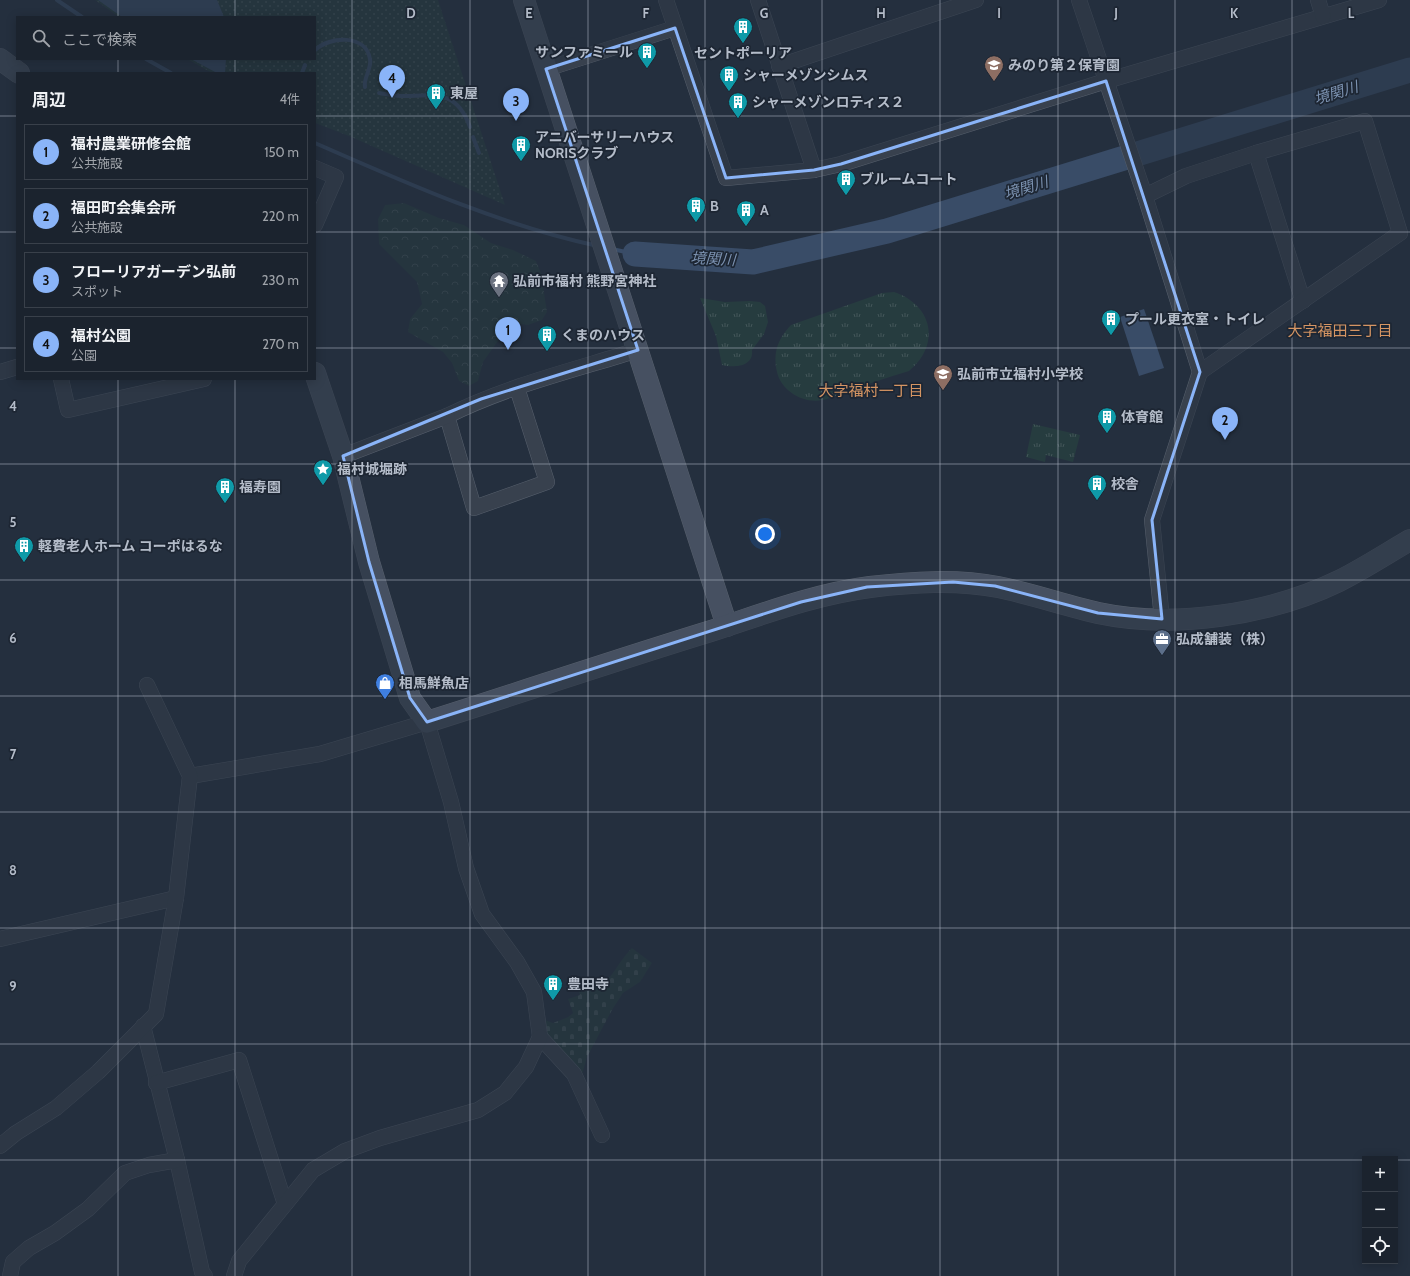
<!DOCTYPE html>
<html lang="ja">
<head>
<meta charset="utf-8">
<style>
	body { margin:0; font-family:Cabin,"Noto Sans JP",sans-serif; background:#282f3a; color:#f1f3f6 }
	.controls { position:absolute; right:12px; bottom:12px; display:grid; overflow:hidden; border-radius:0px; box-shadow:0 2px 10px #0003 }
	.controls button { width:36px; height:36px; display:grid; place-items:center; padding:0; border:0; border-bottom:1px solid #39404a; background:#1b232e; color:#f1f3f6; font:20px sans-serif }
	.you { position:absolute; left:765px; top:534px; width:14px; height:14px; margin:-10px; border:3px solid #fff; border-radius:50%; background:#1a73e8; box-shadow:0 0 0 6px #1a73e833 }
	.badge { display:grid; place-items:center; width:26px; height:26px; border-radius:50%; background:#8ab4f8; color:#111; font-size:13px; font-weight:700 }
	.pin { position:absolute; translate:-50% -33px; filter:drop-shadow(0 1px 2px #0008) }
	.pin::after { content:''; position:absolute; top:21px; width:14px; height:12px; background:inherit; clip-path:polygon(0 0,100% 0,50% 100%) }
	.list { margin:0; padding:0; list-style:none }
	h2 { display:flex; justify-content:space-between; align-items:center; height:52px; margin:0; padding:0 16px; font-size:17px }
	h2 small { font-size:13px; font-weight:400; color:#a0a4aa }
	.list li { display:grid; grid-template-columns:26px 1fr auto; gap:12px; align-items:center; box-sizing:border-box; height:56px; margin:0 8px 8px; padding:0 8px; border:1px solid #39404a; border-radius:0px }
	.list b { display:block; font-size:15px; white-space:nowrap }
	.list p { margin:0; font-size:13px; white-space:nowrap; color:#a0a4aa }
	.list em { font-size:13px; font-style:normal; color:#a0a4aa }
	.icon { flex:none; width:22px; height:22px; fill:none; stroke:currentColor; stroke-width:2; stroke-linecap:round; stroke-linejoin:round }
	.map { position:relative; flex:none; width:1410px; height:1276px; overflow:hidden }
	.search { position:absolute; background:#1b232e; box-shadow:0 2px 10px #0003; left:16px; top:16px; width:300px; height:44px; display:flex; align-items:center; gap:10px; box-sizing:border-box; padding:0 14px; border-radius:0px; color:#a0a4aa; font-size:15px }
	.panel { position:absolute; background:#1b232e; box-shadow:0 2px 10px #0003; left:16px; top:72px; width:300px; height:308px; border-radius:0px }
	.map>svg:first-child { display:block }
	.grass { fill:url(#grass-tufts) }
	.forest { fill:url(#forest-crowns) }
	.cemetery { fill:url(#cemetery-stones) }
	.park { fill:url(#park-dots) }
	.water { fill:#394c67 }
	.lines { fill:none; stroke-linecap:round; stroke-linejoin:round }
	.stream { stroke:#394c67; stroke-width:4 }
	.river { stroke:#394c67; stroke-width:25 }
	.street-casing { stroke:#565f6c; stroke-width:16 }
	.secondary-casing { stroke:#565f6c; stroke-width:22 }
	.street { stroke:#38414e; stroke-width:15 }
	.secondary { stroke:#465061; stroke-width:21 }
	.marked { fill:none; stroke:#8ab4f8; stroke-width:3; stroke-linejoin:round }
	.grid { fill:none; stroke:#b4bcc9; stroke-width:1; stroke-opacity:0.55 }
	.labels { text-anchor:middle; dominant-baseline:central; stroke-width:3.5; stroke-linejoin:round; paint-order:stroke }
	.poi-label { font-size:14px; font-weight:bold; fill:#b4bcc9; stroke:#1d2633; text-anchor:start }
	.water-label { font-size:15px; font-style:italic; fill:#7c92b1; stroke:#1d2633 }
	.neighbourhood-label { font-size:15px; fill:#d59563; stroke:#1d2633 }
	.grid-label { font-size:13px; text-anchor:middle; font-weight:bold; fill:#b4bcc9; stroke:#1d2633; stroke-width:3.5; stroke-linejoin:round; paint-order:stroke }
</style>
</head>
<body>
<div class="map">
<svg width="1410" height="1276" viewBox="0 0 1410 1276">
	<defs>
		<pattern id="grass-tufts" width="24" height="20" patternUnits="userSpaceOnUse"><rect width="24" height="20" fill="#263c3f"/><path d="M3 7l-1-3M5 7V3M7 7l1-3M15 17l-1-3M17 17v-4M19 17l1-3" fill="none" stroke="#435659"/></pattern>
		<pattern id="forest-crowns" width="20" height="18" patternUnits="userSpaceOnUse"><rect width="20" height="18" fill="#263c3f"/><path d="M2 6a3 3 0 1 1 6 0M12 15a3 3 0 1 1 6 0" fill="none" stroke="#435659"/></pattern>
		<pattern id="cemetery-stones" width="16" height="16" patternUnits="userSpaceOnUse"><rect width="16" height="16" fill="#263c3f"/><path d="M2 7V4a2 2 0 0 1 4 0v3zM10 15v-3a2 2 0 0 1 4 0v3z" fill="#435659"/></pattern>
		<pattern id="park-dots" width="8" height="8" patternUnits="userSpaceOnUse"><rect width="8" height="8" fill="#263c3f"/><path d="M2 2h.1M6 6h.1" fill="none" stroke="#435659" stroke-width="1.8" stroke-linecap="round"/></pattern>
	</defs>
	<rect width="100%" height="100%" fill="#242f3e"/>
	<g class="grass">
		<path d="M894,292C933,305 941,345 909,371C888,377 868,384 848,391C839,394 830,399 822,400C804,404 781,391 777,372C773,353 777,340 791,325L882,293Z"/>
		<path d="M700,298L725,302L750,301L760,302L765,306L768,322L764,334L752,350C754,367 734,368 722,365L716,336Z"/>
		<polygon points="1033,424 1080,435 1073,462 1046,455 1045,462 1026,457"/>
	</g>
	<polygon class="forest" points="404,203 439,218 464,225 491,243 513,250 536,261 541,273 547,312 542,320 528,325 518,324 508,327 483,362 478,381 469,386 459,381 452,363 443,352 408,332 410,319 422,304 417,282 379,244 378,219 385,205"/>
	<path class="cemetery" d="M632,948L652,963L640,982L623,993L612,1010L587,1057L581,1078L544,1036L545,1020L553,1023L568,1017L573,1013L568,999L580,995L578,990C615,986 610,970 632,948Z"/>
	<polygon class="park" points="95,0 438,0 505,205 349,136 315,123 315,73 212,73 187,59 315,59 315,17 119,17"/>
	<g class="water">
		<polygon points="98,0 217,0 224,17 122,17"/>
		<polygon points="191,59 226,59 225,73 217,73"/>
		<polygon points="1144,309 1164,368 1139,376 1120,317"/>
	</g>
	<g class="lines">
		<g class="stream">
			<polyline points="57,0 82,17"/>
			<path d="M315,50C330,36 366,34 370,59C372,69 363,78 365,87"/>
			<polyline points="146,59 171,73"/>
			<polyline points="302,73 305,65"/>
			<path d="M379,93C386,94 394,96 401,96C434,96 456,88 470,127"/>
			<polyline points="473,137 479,153"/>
			<path d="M315,143C406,183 500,225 598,246"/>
			<polyline points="612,249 635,254"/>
		</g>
		<polyline class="river" points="635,254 753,262 887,231 1410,70"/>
		<g class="street-casing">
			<g id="street">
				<polyline points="666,0 726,178 814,170 841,164 1106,81 1379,0"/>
				<polyline points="758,0 814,170"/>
				<polyline points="1079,0 1145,196 1200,372 1152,520 1162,619"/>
				<polyline points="1318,0 1323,16"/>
				<polyline points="779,66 976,0"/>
				<polyline points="546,69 675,28"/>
				<polyline points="1256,153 1303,301"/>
				<polyline points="315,168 336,177 315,225"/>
				<polyline points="1145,196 1186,176 1256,153 1365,121 1400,233 1200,372"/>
				<polyline points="0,372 17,367"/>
				<polyline points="61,379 68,410 204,379"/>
				<path d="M517,388L547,482L474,508L447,416C507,386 574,370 638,350"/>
				<polyline points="343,456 447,416"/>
				<polyline points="190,776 320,754 427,722 451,802 466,868 482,914 517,962 534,992 540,1037 574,1074 602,1135"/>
				<polyline points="0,939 176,898"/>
				<polyline points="143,1026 177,1160 202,1272 205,1276"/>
				<polyline points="156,1083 239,1060 285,1204"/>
				<polyline points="0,1146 16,1133 56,1108 98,1072 156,1014 176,898 190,776 147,685"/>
				<polyline points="10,1276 13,1262 29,1248 55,1233 88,1209 125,1173 149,1165 177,1160"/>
				<polyline points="234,1276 239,1261 313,1170 345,1151 380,1138 478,1110 505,1093 526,1067 540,1037"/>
			</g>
		</g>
		<g class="secondary-casing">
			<g id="secondary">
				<polyline points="524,0 727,626"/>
				<polyline points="0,59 19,73"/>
				<path d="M315,373L343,456L369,562L410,698L427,722C522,692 616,660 711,631C763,614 815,594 870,587C912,582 956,579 998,587C1032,594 1064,605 1098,613C1173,629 1269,615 1339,581C1363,569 1386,554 1410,540"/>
			</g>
		</g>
		<use href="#street" class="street"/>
		<use href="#secondary" class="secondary"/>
	</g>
	<path d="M0 0H1410V1276H0ZM675,28L726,178L814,170L841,164L1106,81L1200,372L1152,520L1162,619L1098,613L995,586L953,582L867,587L801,602L427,722L410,698L369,562L343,456L481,399L638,350L546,69Z" fill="#242f3e" fill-opacity=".55" fill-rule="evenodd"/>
	<path class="marked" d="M675,28L726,178L814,170L841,164L1106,81L1200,372L1152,520L1162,619L1098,613L995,586L953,582L867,587L801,602L427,722L410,698L369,562L343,456L481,399L638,350L546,69Z"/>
	<path class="grid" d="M118,0V17M235,0V17M352,0V1276M470,0V1276M588,0V1276M705,0V1276M822,0V1276M940,0V1276M1058,0V1276M1175,0V1276M1292,0V1276M118,59V73M235,59V73M0,116H17M315,116H1410M0,232H17M315,232H1410M0,348H17M315,348H1410M118,379V1276M235,379V1276M0,464H1410M0,580H1410M0,696H1410M0,812H1410M0,928H1410M0,1044H1410M0,1160H1365M1395,1160H1410"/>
	<defs>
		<g id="building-pin" transform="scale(1)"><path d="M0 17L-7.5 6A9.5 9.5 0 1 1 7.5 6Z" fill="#0f9aa8" stroke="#1d2633"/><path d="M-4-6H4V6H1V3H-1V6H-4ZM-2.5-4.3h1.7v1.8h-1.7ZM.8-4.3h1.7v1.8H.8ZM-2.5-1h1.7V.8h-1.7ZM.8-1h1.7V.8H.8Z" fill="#fff"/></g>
		<g id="school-pin" transform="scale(1)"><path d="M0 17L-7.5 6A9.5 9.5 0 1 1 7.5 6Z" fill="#8d6e63" stroke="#1d2633"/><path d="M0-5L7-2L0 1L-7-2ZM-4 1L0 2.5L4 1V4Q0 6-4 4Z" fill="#fff"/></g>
		<g id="temple-pin" transform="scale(1)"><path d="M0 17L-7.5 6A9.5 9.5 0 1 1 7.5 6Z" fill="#6b7280" stroke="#1d2633"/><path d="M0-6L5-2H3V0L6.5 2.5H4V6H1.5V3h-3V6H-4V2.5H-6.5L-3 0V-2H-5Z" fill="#fff"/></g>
		<g id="sight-pin" transform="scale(1)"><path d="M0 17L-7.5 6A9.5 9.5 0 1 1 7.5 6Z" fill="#0f9aa8" stroke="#1d2633"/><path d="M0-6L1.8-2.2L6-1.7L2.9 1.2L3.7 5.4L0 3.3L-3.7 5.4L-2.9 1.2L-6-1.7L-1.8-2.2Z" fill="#fff"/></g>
		<g id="office-pin" transform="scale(1)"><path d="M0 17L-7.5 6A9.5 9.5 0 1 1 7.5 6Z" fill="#5c6f8a" stroke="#1d2633"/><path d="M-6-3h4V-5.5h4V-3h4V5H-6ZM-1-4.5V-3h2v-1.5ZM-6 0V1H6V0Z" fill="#fff"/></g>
		<g id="shop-pin" transform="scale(1)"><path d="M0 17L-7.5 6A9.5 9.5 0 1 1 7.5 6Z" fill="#3f7fe0" stroke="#1d2633"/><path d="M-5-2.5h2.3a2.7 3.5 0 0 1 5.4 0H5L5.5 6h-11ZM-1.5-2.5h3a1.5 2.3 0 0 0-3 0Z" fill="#fff"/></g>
	</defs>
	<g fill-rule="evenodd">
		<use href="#building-pin" x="743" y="27"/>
		<use href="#building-pin" x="647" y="52"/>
		<use href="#school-pin" x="994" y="65"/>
		<use href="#building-pin" x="729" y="75"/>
		<use href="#building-pin" x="436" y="93"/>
		<use href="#building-pin" x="738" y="102"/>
		<use href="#building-pin" x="521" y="145"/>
		<use href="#building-pin" x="846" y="179"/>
		<use href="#building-pin" x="696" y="206"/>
		<use href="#building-pin" x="746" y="210"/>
		<use href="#temple-pin" x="499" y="281"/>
		<use href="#building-pin" x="1111" y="319"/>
		<use href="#building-pin" x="547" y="335"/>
		<use href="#school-pin" x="943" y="374"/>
		<use href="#building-pin" x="1107" y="417"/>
		<use href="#sight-pin" x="323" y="469"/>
		<use href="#building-pin" x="1097" y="484"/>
		<use href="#building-pin" x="225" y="487"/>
		<use href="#building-pin" x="24" y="546"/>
		<use href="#office-pin" x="1162" y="639"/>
		<use href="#shop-pin" x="385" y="683"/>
		<use href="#building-pin" x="553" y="984"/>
	</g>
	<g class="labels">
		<g class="poi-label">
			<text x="633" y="52" text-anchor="end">サンファミール</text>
			<text x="743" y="53" text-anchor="middle">セントポーリア</text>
			<text x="1008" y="65">みのり第２保育園</text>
			<text x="743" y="75">シャーメゾンシムス</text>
			<text x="450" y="93">東屋</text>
			<text x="752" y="102">シャーメゾンロティス２</text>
			<text x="535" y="137">アニバーサリーハウス<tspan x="535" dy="16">NORISクラブ</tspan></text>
			<text x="860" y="179">ブルームコート</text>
			<text x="710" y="206">B</text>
			<text x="760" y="210">A</text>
			<text x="513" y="281">弘前市福村 熊野宮神社</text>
			<text x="1125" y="319">プール更衣室・トイレ</text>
			<text x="561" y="335">くまのハウス</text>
			<text x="957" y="374">弘前市立福村小学校</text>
			<text x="1121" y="417">体育館</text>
			<text x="337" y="469">福村城堀跡</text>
			<text x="1111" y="484">校舎</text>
			<text x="239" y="487">福寿園</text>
			<text x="38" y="546">軽費老人ホーム コーポはるな</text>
			<text x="1176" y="639">弘成舗装（株）</text>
			<text x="399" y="683">相馬鮮魚店</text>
			<text x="567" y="984">豊田寺</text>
		</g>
		<g class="water-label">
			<text transform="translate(1336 93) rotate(-17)">境関川</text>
			<text transform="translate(1026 188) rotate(-17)">境関川</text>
			<text transform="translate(713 259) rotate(3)">境関川</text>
		</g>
		<g class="neighbourhood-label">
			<text x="1340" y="331">大字福田三丁目</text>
			<text x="871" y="391">大字福村一丁目</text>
		</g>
	</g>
	<g class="grid-label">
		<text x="411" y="18">D</text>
		<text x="529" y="18">E</text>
		<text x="646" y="18">F</text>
		<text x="764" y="18">G</text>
		<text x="881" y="18">H</text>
		<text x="999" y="18">I</text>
		<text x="1116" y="18">J</text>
		<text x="1234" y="18">K</text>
		<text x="1351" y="18">L</text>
		<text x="13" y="411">4</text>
		<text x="13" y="527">5</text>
		<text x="13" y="643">6</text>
		<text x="13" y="759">7</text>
		<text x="13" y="875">8</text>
		<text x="13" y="991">9</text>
	</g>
</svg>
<div class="controls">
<button>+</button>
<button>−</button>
<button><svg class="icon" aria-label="locate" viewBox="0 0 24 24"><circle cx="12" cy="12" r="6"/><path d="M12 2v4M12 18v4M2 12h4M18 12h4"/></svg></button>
</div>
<div class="you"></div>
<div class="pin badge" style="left:508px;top:350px">1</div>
<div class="pin badge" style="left:1225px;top:440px">2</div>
<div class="pin badge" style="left:516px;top:121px">3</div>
<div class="pin badge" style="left:392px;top:98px">4</div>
<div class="search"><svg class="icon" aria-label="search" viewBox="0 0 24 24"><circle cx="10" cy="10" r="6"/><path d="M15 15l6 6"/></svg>ここで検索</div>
<section class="panel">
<h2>周辺<small>4件</small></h2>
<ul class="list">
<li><span class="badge">1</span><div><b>福村農業研修会館</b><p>公共施設</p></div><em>150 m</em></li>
<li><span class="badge">2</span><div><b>福田町会集会所</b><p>公共施設</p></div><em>220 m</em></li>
<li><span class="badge">3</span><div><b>フローリアガーデン弘前</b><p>スポット</p></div><em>230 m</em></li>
<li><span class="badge">4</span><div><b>福村公園</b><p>公園</p></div><em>270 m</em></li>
</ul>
</section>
</div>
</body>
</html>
